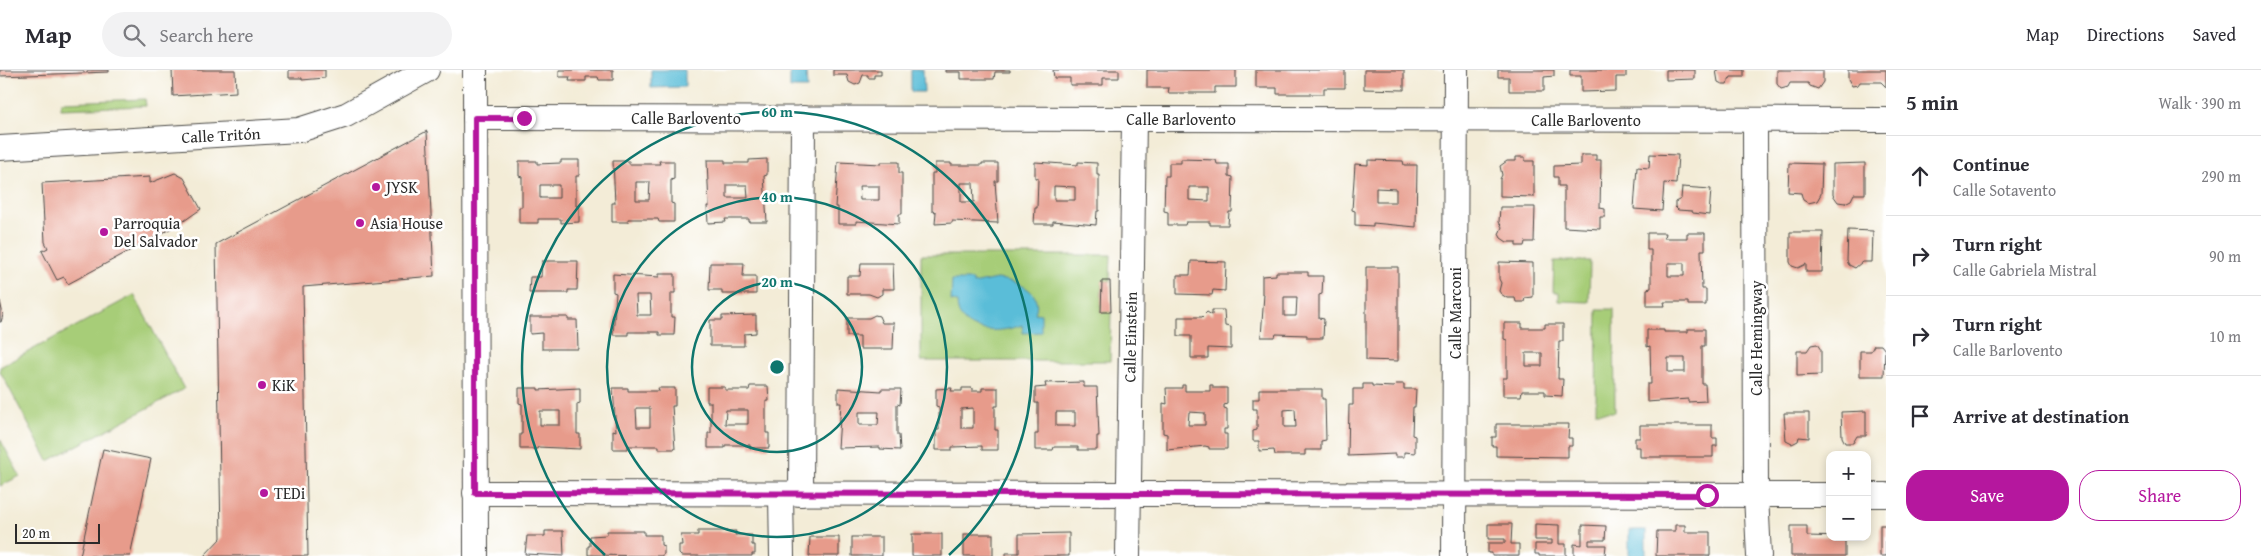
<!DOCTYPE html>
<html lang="en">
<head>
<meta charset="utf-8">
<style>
	body { margin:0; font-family:"Gentium Book Plus",serif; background:#f2f2f3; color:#2b2b33 }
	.controls { position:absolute; right:15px; bottom:15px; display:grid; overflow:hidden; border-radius:10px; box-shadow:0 2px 8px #0003 }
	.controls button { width:45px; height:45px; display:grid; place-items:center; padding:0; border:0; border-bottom:1px solid #e1e1e2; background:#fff; color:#2b2b33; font:25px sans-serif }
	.scale { position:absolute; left:15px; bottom:12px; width:85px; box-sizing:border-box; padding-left:5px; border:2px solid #2b2b2b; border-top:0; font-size:14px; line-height:18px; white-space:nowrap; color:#2b2b2b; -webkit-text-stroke:4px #fff; paint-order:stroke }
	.stop { position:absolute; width:15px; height:15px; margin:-11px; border:4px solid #b5179e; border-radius:50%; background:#fff }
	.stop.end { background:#b5179e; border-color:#fff; box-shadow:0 1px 5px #0008 }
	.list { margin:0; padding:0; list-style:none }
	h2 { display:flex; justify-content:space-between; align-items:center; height:65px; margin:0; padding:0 20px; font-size:21px }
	h2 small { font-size:16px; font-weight:400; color:#7c7c81 }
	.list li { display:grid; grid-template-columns:32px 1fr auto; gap:15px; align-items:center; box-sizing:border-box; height:80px; padding:0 20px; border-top:1px solid #e1e1e2 }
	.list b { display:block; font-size:19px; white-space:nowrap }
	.list p { margin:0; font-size:16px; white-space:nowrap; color:#7c7c81 }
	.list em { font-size:16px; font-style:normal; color:#7c7c81 }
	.actions { display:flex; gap:10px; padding:15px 20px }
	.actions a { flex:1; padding:11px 0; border:1px solid #b5179e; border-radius:20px; text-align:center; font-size:18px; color:#b5179e }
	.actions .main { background:#b5179e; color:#fff }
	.icon { flex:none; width:28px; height:28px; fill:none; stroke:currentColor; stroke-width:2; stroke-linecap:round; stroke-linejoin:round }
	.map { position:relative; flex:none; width:1886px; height:486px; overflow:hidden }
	header { display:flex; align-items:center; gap:30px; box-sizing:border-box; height:70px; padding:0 25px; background:#fff; border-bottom:1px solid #e1e1e2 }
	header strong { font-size:24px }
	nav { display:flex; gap:28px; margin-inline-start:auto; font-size:18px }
	.search { width:350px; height:45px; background:#f2f2f3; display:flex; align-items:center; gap:12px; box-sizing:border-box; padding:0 18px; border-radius:28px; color:#7c7c81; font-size:19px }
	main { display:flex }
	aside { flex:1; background:#fff }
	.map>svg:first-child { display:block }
	.green { fill:#a7cd78; stroke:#697c52 }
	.water { fill:#5abdd8; stroke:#427482 }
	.building { fill:#e79b8b; fill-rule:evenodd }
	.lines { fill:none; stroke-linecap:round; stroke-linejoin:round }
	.minor-casing { stroke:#494845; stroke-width:26 }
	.minor { stroke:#fff; stroke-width:24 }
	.route { stroke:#b5179e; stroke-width:6 }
	.ring { fill:none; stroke:#0f766e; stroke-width:2.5 }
	.poi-dot { fill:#b5179e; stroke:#fff; stroke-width:2 }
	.labels { text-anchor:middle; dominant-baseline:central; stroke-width:5; stroke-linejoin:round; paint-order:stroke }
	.street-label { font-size:16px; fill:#2b2b2b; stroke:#fff }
	.poi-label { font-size:16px; fill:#2b2b2b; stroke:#fff; text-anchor:start }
	.centre { fill:#0f766e; stroke:#fff; stroke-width:2.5 }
	.ring-label { font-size:15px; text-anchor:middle; font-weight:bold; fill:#0f766e; stroke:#fff; stroke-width:5; stroke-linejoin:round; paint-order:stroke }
</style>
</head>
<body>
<header>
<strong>Map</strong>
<div class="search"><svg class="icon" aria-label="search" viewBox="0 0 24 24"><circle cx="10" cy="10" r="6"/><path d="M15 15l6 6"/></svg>Search here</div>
<nav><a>Map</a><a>Directions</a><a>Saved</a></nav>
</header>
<main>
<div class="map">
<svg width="1886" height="486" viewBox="0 0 1886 486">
	<rect width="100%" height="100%" fill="#fff"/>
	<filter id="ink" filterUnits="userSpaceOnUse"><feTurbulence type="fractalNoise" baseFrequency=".02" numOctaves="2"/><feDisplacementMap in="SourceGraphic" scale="10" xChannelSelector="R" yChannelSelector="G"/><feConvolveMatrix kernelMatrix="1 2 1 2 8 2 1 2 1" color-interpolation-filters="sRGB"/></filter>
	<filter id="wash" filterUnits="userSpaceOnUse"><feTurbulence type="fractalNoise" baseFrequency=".0096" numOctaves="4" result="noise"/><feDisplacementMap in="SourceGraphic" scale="20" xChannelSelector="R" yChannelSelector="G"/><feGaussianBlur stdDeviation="1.12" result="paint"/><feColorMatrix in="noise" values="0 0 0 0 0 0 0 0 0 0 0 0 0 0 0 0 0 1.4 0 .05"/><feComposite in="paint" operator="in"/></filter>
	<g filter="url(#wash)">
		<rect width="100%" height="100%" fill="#f3ecd7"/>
		<g class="green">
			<polygon points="145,29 146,36 61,39 61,32"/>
			<polygon points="921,185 1111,185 1110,211 1102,211 1101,242 1111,242 1110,291 921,291"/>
			<polygon points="1554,191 1590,191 1589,232 1559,231 1559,222 1553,222"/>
			<polygon points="134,225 184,319 48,391 0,301 0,297"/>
			<polygon points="1597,239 1614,239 1615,342 1596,342"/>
			<polygon points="0,369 20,406 0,416"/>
		</g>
		<g class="water">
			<polygon points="651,0 685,0 685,17 651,18"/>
			<polygon points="790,0 806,0 807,18 790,18"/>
			<polygon points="911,0 923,0 924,22 911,22"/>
			<path d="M996,209C1015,210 1044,220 1035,243L1041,244V262L1023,263L1022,255C1000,264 957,265 957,232L951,231L952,210H973V214Z"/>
			<rect x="1629" y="460" width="17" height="26"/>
		</g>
		<g id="blocks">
			<g class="building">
				<polygon points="0,0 109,0 109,2 0,6"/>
				<polygon points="172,0 235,0 236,22 173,26"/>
				<polygon points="289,0 325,0 325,8 302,10 302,8 289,8"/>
				<polygon points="559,0 613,0 613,10 599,10 598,7 586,7 586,11 569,11 570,7 559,7"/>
				<polygon points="833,0 881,0 881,5 874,5 874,8 868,8 868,5 863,5 860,13 855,15 849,12 847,5 833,5"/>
				<polygon points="945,0 1010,0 1010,2 995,2 994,9 961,9 961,2 945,2"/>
				<polygon points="1053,0 1119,0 1119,8 1103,8 1103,15 1070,15 1070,8 1054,8"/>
				<polygon points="1147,0 1236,0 1236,17 1215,17 1215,23 1168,23 1169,18 1147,18"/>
				<polygon points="1256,0 1345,0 1345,18 1324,18 1324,24 1277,24 1277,18 1256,18"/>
				<polygon points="1364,0 1404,0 1404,20 1364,19"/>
				<polygon points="1498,0 1554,0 1554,6 1544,7 1544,21 1509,21 1509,7 1498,7"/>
				<polygon points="1570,0 1626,0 1626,7 1616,7 1616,21 1581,22 1581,6 1570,6"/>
				<polygon points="1666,0 1695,0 1695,9 1666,10"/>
				<polygon points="1716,0 1744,0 1744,7 1731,7 1727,14 1722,14 1718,12"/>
				<polygon points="1777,0 1823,0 1823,12 1818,19 1810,16 1808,13 1790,13 1788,17 1781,19 1777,14"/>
				<polygon points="1848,0 1886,0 1886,17 1881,12 1860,12 1858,15 1852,16 1848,9"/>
				<polygon points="427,61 434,206 303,217 308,486 204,486 221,468 216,174"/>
				<polygon points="1650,84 1678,85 1676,114 1664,113 1662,141 1634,139 1637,97 1649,98"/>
				<polygon points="1581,85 1596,85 1596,90 1601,90 1600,138 1605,139 1605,147 1600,147 1600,159 1564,157 1564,116 1558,116 1558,107 1554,107 1554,96 1581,95"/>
				<polygon points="1516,87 1525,87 1525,91 1534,91 1534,127 1500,126 1500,109 1502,105 1500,96 1507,91 1516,91"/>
				<path d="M767,89V105L764,106L767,152H749V149H725L726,152L708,153L707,136L709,137L707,90H725V93H749V90ZM727,115H747L748,128H727Z"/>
				<path d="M1181,89L1216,90L1217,94H1229V106L1233,107L1232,142H1229L1228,155H1210V152H1186L1185,155H1168V142L1164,141L1165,106H1169V93H1181ZM1189,117H1209V131L1189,130Z"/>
				<path d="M561,90H579V106H576V136H579V152L561,153V149H538V153H519V137H522V107L519,106V91H537V94L561,93ZM540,115H559V128H540Z"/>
				<path d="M1368,90L1403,91L1404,95H1417L1416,157L1373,153V156L1355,155V141L1352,140L1355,94L1368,95ZM1376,118L1396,119V132H1376Z"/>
				<path d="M613,91H629V94H660L659,91H674V109L671,110V133L674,134V152H659L658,149H628V152H612V133H615ZM636,112H650L649,130H636Z"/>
				<path d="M838,92L881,94V92H899V103H902V144H899V154L856,151V154H838V137H835ZM859,116H879V130H860Z"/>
				<path d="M1035,92L1078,95V92L1097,93V105H1099V141H1097L1096,155L1053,151V154H1034L1035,138H1037L1038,108H1035ZM1054,116L1075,117V130H1054Z"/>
				<path d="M935,93H951V95H982V93H998V111H995L998,153L952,151V153L935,154L936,142L932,141V103H935ZM961,113H973L974,132H961Z"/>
				<polygon points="1789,93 1822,94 1821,124 1817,131 1808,133 1803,130 1801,123 1788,122"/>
				<polygon points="1865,93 1865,124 1854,124 1851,130 1845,133 1838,132 1833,125 1833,94"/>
				<polygon points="175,103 184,108 201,139 181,153 68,214 64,207 57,210 42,181 48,178 45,172 42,113 150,107 150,113"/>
				<polygon points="1682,117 1711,119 1709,145 1693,143 1692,141 1678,140 1675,137 1675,132 1681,129"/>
				<polygon points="1500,137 1535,137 1534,172 1525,172 1524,176 1516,176 1516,172 1507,172 1501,168 1499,164 1502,157 1499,152"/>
				<polygon points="1848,160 1873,161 1872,192 1862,192 1855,198 1849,195 1847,191"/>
				<polygon points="1790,162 1823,162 1822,202 1806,202 1806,194 1798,198 1792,196 1790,192"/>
				<path d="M1647,163H1665L1664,168H1687V163H1705V180H1701L1702,219H1706V235H1688V232H1664L1665,236H1647V219L1651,218V180H1647ZM1668,193H1684V206H1668Z"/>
				<polygon points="542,191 578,191 577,220 568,220 568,223 529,223 530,207 541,207"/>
				<polygon points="1191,191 1226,192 1225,221 1213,220 1212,225 1177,224 1177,205 1190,205"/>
				<polygon points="1499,192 1533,193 1533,227 1525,228 1524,232 1516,232 1515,228 1507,228 1501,224 1499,221 1501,213 1499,209"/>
				<polygon points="710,193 744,193 743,206 756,206 756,224 722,224 722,220 709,220"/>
				<polygon points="861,193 893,193 894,219 882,219 882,224 877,227 869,224 847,224 847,206 860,206"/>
				<polygon points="1366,197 1398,197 1398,291 1366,290"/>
				<path d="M1276,202H1308V206H1323L1322,224L1319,225V248L1324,249L1323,268H1307V265L1276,264L1275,267H1261L1264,224H1262V206L1276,205ZM1284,227H1297L1296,246H1284Z"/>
				<path d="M613,204L659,207V204H675V223H671V247H675L674,265H659V262H628V265H613L616,223L613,222ZM636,225H650L651,245H637Z"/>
				<polygon points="1102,211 1110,211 1111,242 1101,242"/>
				<polygon points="0,231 3,245 1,252 0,252"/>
				<polygon points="1212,240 1224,240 1225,256 1231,257 1231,279 1208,278 1208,288 1191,288 1191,266 1178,266 1178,247 1202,247 1207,242 1212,245"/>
				<polygon points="756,245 756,263 744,264 744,276 710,276 710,250 722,250 722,246"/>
				<polygon points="875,245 879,246 882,253 894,253 893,279 860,279 860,266 847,266 847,248 869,248"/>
				<polygon points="530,247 568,247 568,250 577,250 578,279 542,279 542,263 530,264"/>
				<path d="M1504,253H1522V258H1545V254H1563V271H1559L1558,309H1563L1562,326L1545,325V321H1522L1521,326H1503V308H1507V270L1504,269ZM1526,283H1542V296H1526Z"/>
				<path d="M1688,259H1705V276H1702V314H1705L1706,331L1688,332V329L1647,332V314H1651L1650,276L1647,277V260H1664V262H1688ZM1668,288H1685V302H1668Z"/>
				<polygon points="1817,274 1821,280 1821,305 1797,306 1797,281 1807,281 1811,275"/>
				<polygon points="1874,275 1881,275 1885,280 1884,306 1860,306 1860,281 1871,281"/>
				<path d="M1084,312V317H1097L1099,366H1097V380H1078V377H1054L1053,380H1035V364H1038V333H1035V318L1046,317L1045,313ZM1056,342H1075V356H1056Z"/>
				<polygon points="1363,314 1372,314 1372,316 1394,317 1395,314 1404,314 1404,319 1416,319 1415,337 1413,337 1412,365 1415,366 1415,383 1404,382 1404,387 1395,387 1395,384 1348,386 1349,335 1353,335 1353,319 1363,319"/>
				<path d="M1182,315H1185V321H1210V315H1213V318H1227V334L1224,335V338L1227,339V359H1224V364H1227V379H1209V377L1205,376L1167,380V364L1163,363V333L1167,334L1166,318H1182ZM1189,342L1205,343V355H1188Z"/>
				<path d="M750,316H768L769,331H766V363H769V378H750V375H725V378H708V363H711V332H707V317H725V320H749ZM726,340H748V354H725Z"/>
				<path d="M519,318H538V320L580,318V333L577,334V364H580V379L538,377L537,379H520V364H522V334L519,333ZM540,341H560V355H540Z"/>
				<path d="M613,318H628V321H659L658,318H675V336H672L675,379H659V376H628V379H613V360L616,361ZM636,338H650V357H637Z"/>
				<path d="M838,318L881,321V319H901L900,335L897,334V365H899L900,380L880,379V377L838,378L841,333H838ZM859,342H879L878,355H859Z"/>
				<path d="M952,318L951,321H962V318H972V321H982V318H998V336H995V360H998V380H982V376L952,377V380H936V360H939V337L936,336V319ZM973,338V358H961V339Z"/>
				<path d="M1259,319H1322V329H1325L1326,370L1321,371V380H1305V385H1275L1274,380L1259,381V371H1253V361L1257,360V339H1253V329H1259ZM1295,339L1296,357H1284V340Z"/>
				<polygon points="1866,341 1866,366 1857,366 1853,373 1845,373 1842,367 1841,342"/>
				<polygon points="1784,343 1809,343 1809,368 1799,367 1798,371 1792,374 1786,371"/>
				<polygon points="1496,354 1569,354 1568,368 1572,368 1572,376 1568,376 1568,387 1496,386 1496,376 1492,376 1492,367 1496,367"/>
				<polygon points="1640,355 1712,355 1712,368 1717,368 1717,376 1713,376 1713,387 1640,387 1640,377 1635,377 1635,368 1640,368"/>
				<polygon points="103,379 151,389 130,486 80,486"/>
				<polygon points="1488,454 1512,454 1511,474 1519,474 1519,486 1492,486 1492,483 1488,483 1488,473 1505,473 1505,469 1488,469"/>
				<polygon points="1535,454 1559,455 1559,474 1566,474 1566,486 1539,486 1539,484 1535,484 1535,474 1552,474 1552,470 1535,470"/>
				<polygon points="1582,455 1606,456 1605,470 1589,470 1589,475 1606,475 1605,485 1574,486 1574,474 1582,475"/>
				<polygon points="1675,455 1685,455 1685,462 1710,462 1710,486 1656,486 1657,461 1675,461"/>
				<rect x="1880" y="455" width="6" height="31"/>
				<polygon points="1791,456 1807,456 1807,466 1845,467 1845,486 1791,486"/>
				<polygon points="545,461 563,461 564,486 525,484 527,466 545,466"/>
				<polygon points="607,461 644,461 644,465 661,465 661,475 664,476 664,484 661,486 588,485 588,476 590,476 590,466 607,465"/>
				<polygon points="698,461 736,461 735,465 752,465 752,475 755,475 755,484 752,484 752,486 681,486 679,484 679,475 682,475 681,465 698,465"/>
				<polygon points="1069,463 1069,486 1006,486 1006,483 1019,483 1019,464"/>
				<rect x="912" y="464" width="30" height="22"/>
				<rect x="964" y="464" width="29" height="22"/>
				<polygon points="810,467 839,467 839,486 809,486"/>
				<rect x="852" y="467" width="30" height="19"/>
			</g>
		</g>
	</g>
	<g filter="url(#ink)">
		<use href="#blocks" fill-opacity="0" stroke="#494845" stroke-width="1"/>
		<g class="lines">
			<g class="minor-casing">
				<g id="minor">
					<polyline points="475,0 476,486"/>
					<polyline points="475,48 1886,50"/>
					<polyline points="1755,50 1756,425 1759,486"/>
					<polyline points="0,78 299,60 346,45 427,0"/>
					<polyline points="475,423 1830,425"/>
					<polyline points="781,424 782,486"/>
					<polyline points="801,424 803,48"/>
					<polyline points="1867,425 1886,425"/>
					<polyline points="1128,486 1134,49"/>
					<polyline points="1454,486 1456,0"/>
				</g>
			</g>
			<use href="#minor" class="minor"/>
		</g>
	</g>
	<g class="lines" filter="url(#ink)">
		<polyline class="route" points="524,48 475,48 475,423 1707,425"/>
	</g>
	<g class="ring">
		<circle cx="777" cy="297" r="85"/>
		<circle cx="777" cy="297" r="170"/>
		<path d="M605 485A255 255 0 1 1 949 485"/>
	</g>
	<g class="poi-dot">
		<circle cx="376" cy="117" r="5"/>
		<circle cx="360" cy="153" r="5"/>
		<circle cx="104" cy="162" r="5"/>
		<circle cx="262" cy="315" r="5"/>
		<circle cx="264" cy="423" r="5"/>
	</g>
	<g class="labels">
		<g class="street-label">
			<text x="686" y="48">Calle Barlovento</text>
			<text x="1181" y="49">Calle Barlovento</text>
			<text x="1586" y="50">Calle Barlovento</text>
			<text transform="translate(221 65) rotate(-3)">Calle Tritón</text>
			<text transform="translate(1455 243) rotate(-90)">Calle Marconi</text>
			<text transform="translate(1130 267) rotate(-89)">Calle Einstein</text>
			<text transform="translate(1756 268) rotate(-90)">Calle Hemingway</text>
		</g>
		<g class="poi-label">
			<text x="386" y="117">JYSK</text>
			<text x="114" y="153">Parroquia<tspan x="114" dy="18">Del Salvador</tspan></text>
			<text x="370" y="153">Asia House</text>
			<text x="272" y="315">KiK</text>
			<text x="274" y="423">TEDi</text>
		</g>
	</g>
	<circle cx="777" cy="297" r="8" class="centre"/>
	<g class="ring-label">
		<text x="777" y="47">60 m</text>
		<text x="777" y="132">40 m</text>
		<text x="777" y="217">20 m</text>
	</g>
</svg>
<div class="controls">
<button>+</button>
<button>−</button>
</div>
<div class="scale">20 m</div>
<div class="stop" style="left:1707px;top:425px"></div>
<div class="stop end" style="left:524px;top:48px"></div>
</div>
<aside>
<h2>5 min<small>Walk · 390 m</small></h2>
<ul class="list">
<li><svg class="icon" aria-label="ahead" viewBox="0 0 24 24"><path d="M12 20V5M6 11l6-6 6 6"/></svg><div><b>Continue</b><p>Calle Sotavento</p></div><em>290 m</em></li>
<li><svg class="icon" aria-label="right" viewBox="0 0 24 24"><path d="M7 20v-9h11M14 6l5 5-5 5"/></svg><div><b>Turn right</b><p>Calle Gabriela Mistral</p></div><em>90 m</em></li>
<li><svg class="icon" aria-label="right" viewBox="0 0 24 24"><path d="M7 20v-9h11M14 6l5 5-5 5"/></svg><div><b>Turn right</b><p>Calle Barlovento</p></div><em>10 m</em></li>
<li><svg class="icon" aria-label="arrive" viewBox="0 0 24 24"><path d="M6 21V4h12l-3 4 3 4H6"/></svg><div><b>Arrive at destination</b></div></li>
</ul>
<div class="actions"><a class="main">Save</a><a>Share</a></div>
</aside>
</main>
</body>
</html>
